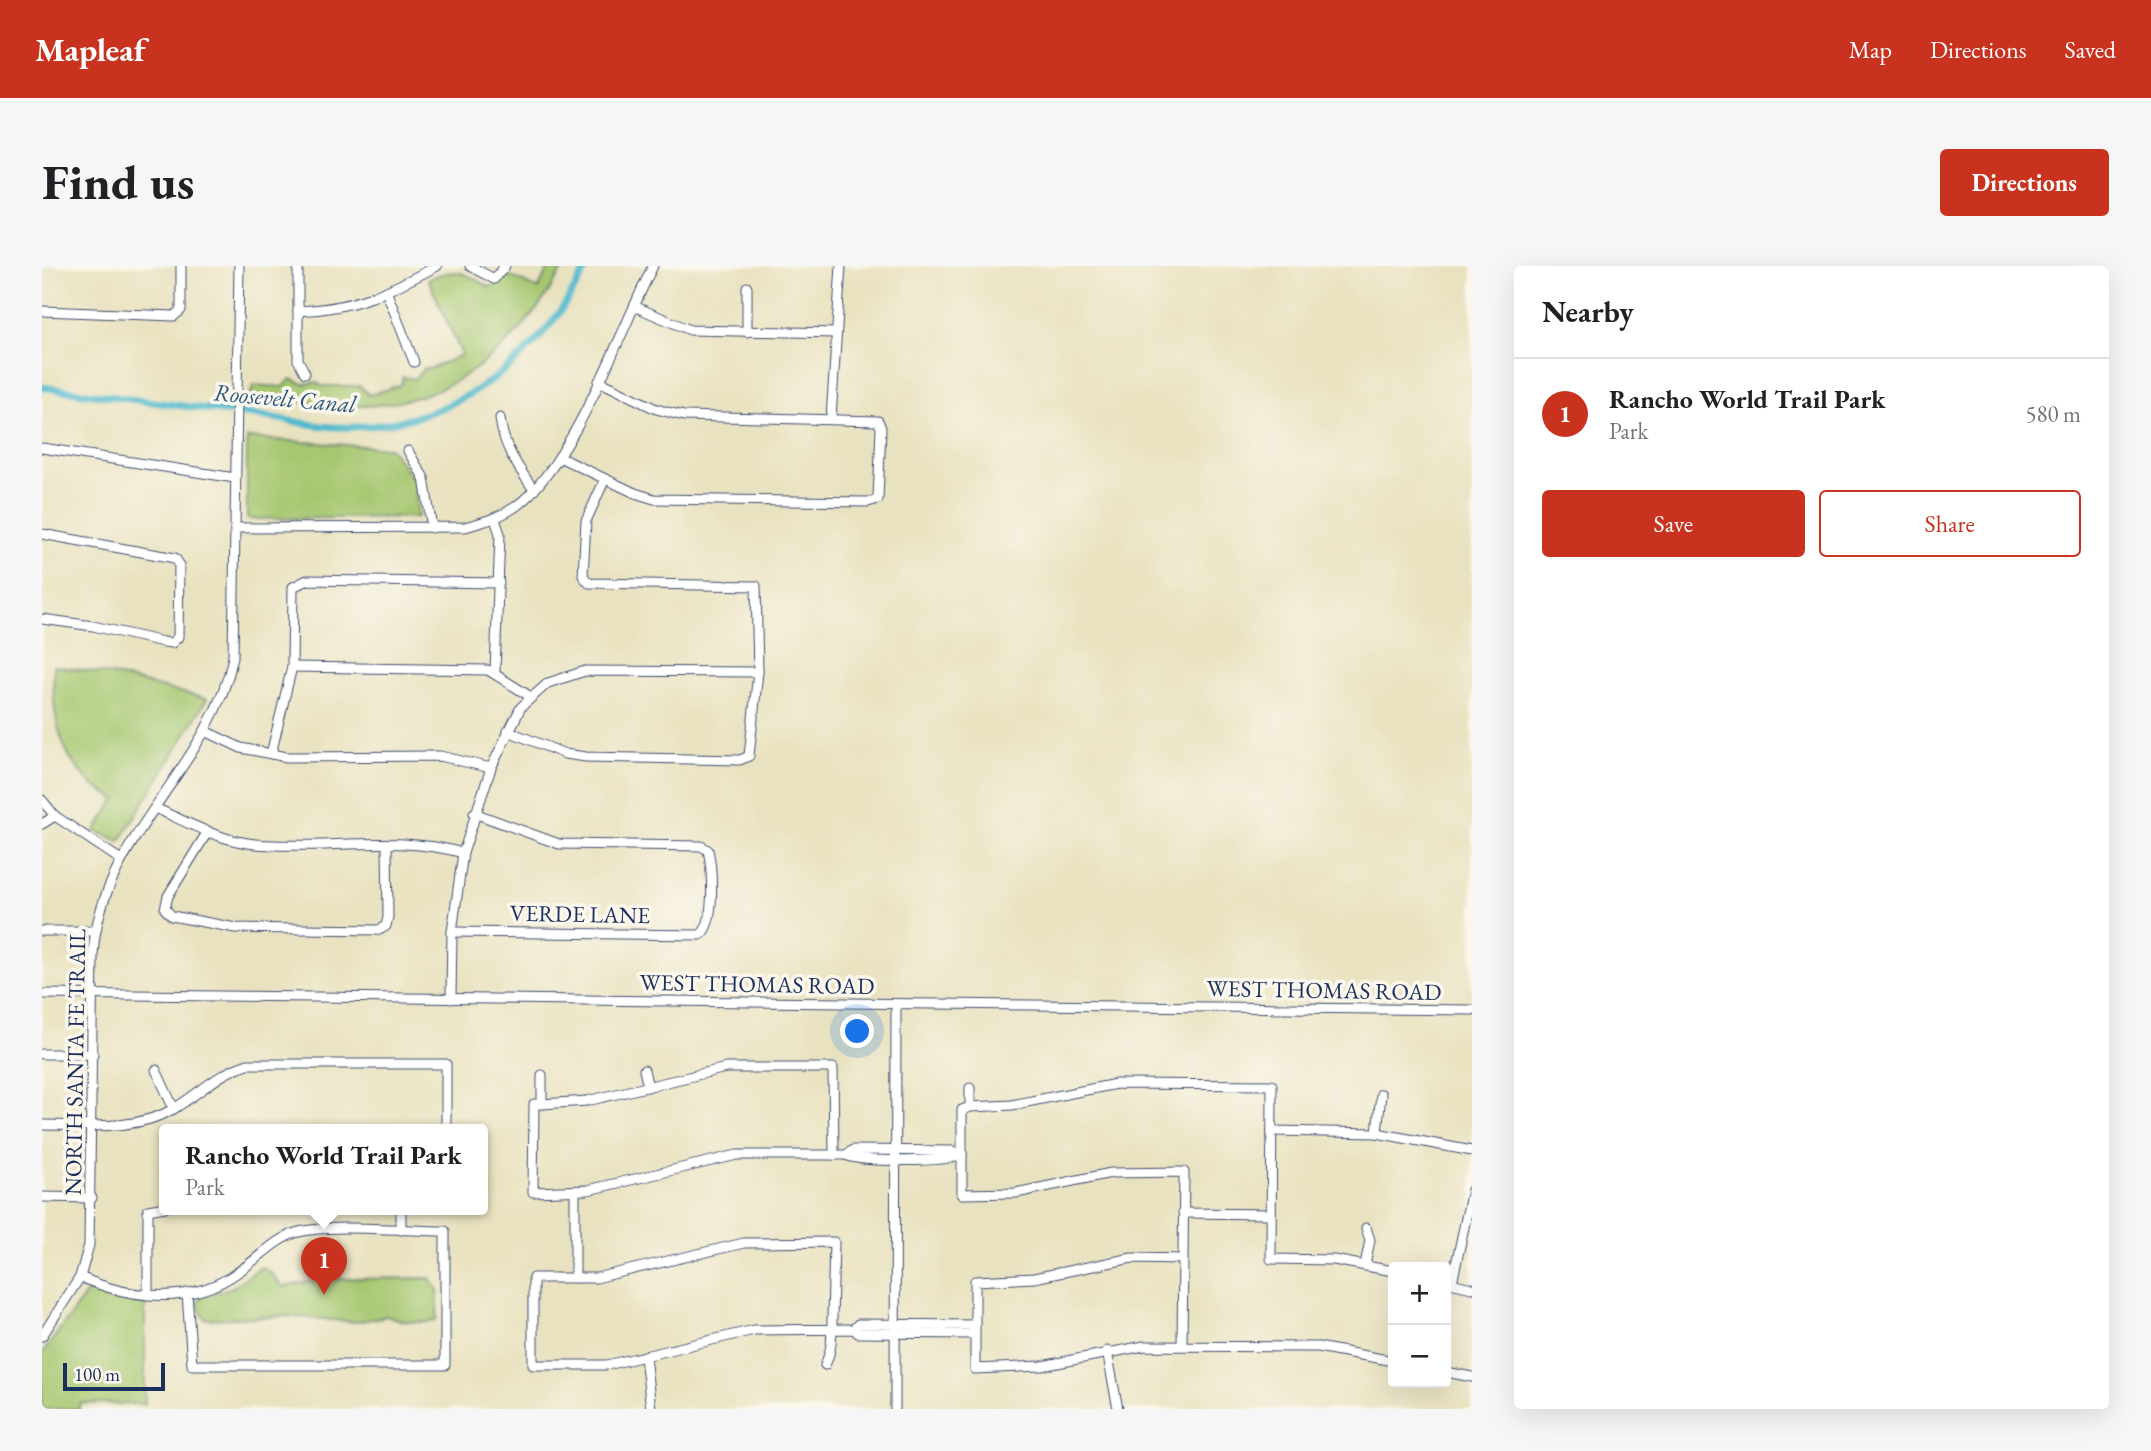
<!DOCTYPE html>
<html lang="en">
<head>
<meta charset="utf-8">
<style>
	body { margin:0; font-family:"EB Garamond",serif; background:#f6f6f6; color:#202124 }
	.controls { position:absolute; right:21px; bottom:21px; display:grid; overflow:hidden; border-radius:7px; box-shadow:0 7px 28px #0002 }
	.controls button { width:63px; height:63px; display:grid; place-items:center; padding:0; border:0; border-bottom:2px solid #e0e0e0; background:#fff; color:#202124; font:35px sans-serif }
	.scale { position:absolute; left:21px; bottom:18px; width:102px; box-sizing:border-box; padding-left:7px; border:4px solid #1b2f5e; border-top:0; font-size:19px; line-height:24px; white-space:nowrap; color:#1b2f5e; -webkit-text-stroke:5px #fbf7ec; paint-order:stroke }
	.you { position:absolute; left:816px; top:766px; width:24px; height:24px; margin:-18px; border:5px solid #fff; border-radius:50%; background:#1a73e8; box-shadow:0 0 0 10px #1a73e833 }
	.badge { display:grid; place-items:center; width:46px; height:46px; border-radius:50%; background:#c8321e; color:#fff; font-size:23px; font-weight:700 }
	.pin { position:absolute; translate:-50% -58px; filter:drop-shadow(0 2px 4px #0008) }
	.pin::after { content:''; position:absolute; top:37px; width:24px; height:21px; background:inherit; clip-path:polygon(0 0,100% 0,50% 100%) }
	.popup { position:absolute; left:117px; top:858px; width:329px; height:91px; box-sizing:border-box; display:grid; place-content:center; border-radius:7px; background:#fff; filter:drop-shadow(0 2px 5px #0005); font-size:23px; white-space:nowrap; color:#757577 }
	.popup b { font-size:26px; color:#202124 }
	.popup::after { content:''; position:absolute; left:50%; top:100%; margin-left:-14px; border:14px solid transparent; border-top-color:#fff }
	.list { margin:0; padding:0; list-style:none }
	h2 { display:flex; justify-content:space-between; align-items:center; height:91px; margin:0; padding:0 28px; font-size:30px }
	h2 small { font-size:23px; font-weight:400; color:#757577 }
	.list li { display:grid; grid-template-columns:46px 1fr auto; gap:21px; align-items:center; box-sizing:border-box; height:112px; padding:0 28px; border-top:2px solid #e0e0e0 }
	.list b { display:block; font-size:26px; white-space:nowrap }
	.list p { margin:0; font-size:23px; white-space:nowrap; color:#757577 }
	.list em { font-size:23px; font-style:normal; color:#757577 }
	.actions { display:flex; gap:14px; padding:21px 28px }
	.actions a { flex:1; padding:16px 0; border:2px solid #c8321e; border-radius:7px; text-align:center; font-size:24px; color:#c8321e }
	.actions .main { background:#c8321e; color:#fff }
	.map { position:relative; flex:none; width:1430px; height:1143px; overflow:hidden; border-radius:7px }
	header { display:flex; align-items:center; gap:42px; box-sizing:border-box; height:98px; padding:0 35px; background:#c8321e; color:#fff }
	header strong { font-size:33px }
	nav { display:flex; gap:38px; margin-inline-start:auto; font-size:24px }
	.intro { display:flex; align-items:center; justify-content:space-between; box-sizing:border-box; height:168px; padding:0 42px }
	h1 { margin:0; font-size:49px }
	.button { padding:18px 32px; border-radius:7px; background:#c8321e; color:#fff; font-size:24px; font-weight:700 }
	main { display:flex; gap:42px; padding:0 42px }
	aside { flex:1; background:#fff; border-radius:7px; box-shadow:0 7px 28px #0002 }
	.map>svg:first-child { display:block }
	.green { fill:#a6c76f; stroke:#607b66; stroke-width:2 }
	.lines { fill:none; stroke-linecap:round; stroke-linejoin:round }
	.canal { stroke:#50b9ce; stroke-width:7 }
	.minor-casing { stroke:#3a4a6d; stroke-width:11 }
	.minor { stroke:#fff; stroke-width:9 }
	.labels { text-anchor:middle; dominant-baseline:central; stroke-width:7; stroke-linejoin:round; paint-order:stroke }
	.street-label { font-size:23px; fill:#1b2f5e; stroke:#fbf7ec }
	.water-label { font-size:24px; font-style:italic; fill:#2b5880; stroke:#fbf7ec }
</style>
</head>
<body>
<header>
<strong>Mapleaf</strong>
<nav><a>Map</a><a>Directions</a><a>Saved</a></nav>
</header>
<div class="intro"><h1>Find us</h1><a class="button">Directions</a></div>
<main>
<div class="map">
<svg width="1430" height="1143" viewBox="0 0 1430 1143">
	<rect width="100%" height="100%" fill="#fbf7ec"/>
	<filter id="ink" filterUnits="userSpaceOnUse"><feTurbulence type="fractalNoise" baseFrequency=".0143" numOctaves="2"/><feDisplacementMap in="SourceGraphic" scale="14" xChannelSelector="R" yChannelSelector="G"/><feConvolveMatrix kernelMatrix="1 2 1 2 8 2 1 2 1" color-interpolation-filters="sRGB"/></filter>
	<filter id="wash" filterUnits="userSpaceOnUse"><feTurbulence type="fractalNoise" baseFrequency=".00686" numOctaves="4" result="noise"/><feDisplacementMap in="SourceGraphic" scale="28" xChannelSelector="R" yChannelSelector="G"/><feGaussianBlur stdDeviation="1.57" result="paint"/><feColorMatrix in="noise" values="0 0 0 0 0 0 0 0 0 0 0 0 0 0 0 0 0 1.4 0 .05"/><feComposite in="paint" operator="in"/></filter>
	<g filter="url(#wash)">
		<rect width="100%" height="100%" fill="#e9e2c0"/>
		<g class="green">
			<path d="M508,0H522C480,77 413,137 321,140C283,142 245,134 208,129L212,119L241,121L249,113L262,118L274,116L280,120H318L327,129L359,119L361,111L372,113L383,102L388,103L420,89L386,13C414,0 423,7 447,21L460,16L466,9L496,23Z"/>
			<polygon points="205,172 348,182 372,214 376,251 205,253"/>
			<path d="M12,400L70,409L165,433L78,575L53,565L74,533C65,528 54,523 47,515C15,487 9,440 12,400Z"/>
			<polygon points="219,1001 228,1006 241,1021 282,1013 388,1012 396,1024 395,1053 389,1056 366,1056 344,1050 315,1056 244,1050 163,1053 155,1038 159,1031 191,1021"/>
			<polygon points="47,1024 77,1033 103,1036 103,1138 38,1137 37,1143 0,1143 0,1088"/>
		</g>
		<g class="lines">
			<path class="canal" d="M0,121C70,131 141,140 212,149C245,153 278,163 312,161C417,157 500,91 545,0"/>
		</g>
	</g>
	<g filter="url(#ink)">
		<g class="lines">
			<g class="minor-casing">
				<g id="minor">
					<polyline points="256,0 256,94 263,107"/>
					<polyline points="428,0 452,13 463,0"/>
					<polyline points="345,27 372,96"/>
					<polyline points="594,41 648,64 794,67"/>
					<polyline points="0,45 132,50 139,44 139,0"/>
					<path d="M256,45C313,43 346,26 395,0"/>
					<polyline points="705,66 705,21"/>
					<path d="M458,152C461,181 476,201 492,224"/>
					<polyline points="789,152 799,0"/>
					<polyline points="0,182 193,212"/>
					<polyline points="366,185 382,212 390,262"/>
					<polyline points="517,191 593,227 612,233 826,236 836,233 839,162 836,155 642,150 614,143 557,115"/>
					<polyline points="453,253 458,268 453,406"/>
					<path d="M193,262L423,261C441,256 457,252 473,241C531,200 578,65 611,0"/>
					<polyline points="0,268 133,292 137,298 136,371 130,377 121,376 51,360 0,353"/>
					<polyline points="250,401 446,404 489,431"/>
					<polyline points="163,465 199,482 245,491 398,490 449,502"/>
					<polyline points="466,465 523,488 544,491 698,494 707,490 716,406 714,320 547,317 541,310 544,255 563,213"/>
					<polyline points="229,488 250,401 251,321 265,314 457,317"/>
					<polyline points="0,534 13,550 79,594"/>
					<path d="M113,542C145,556 178,575 213,578C283,584 353,568 421,587"/>
					<polyline points="0,558 13,550"/>
					<polyline points="166,565 126,630 123,643 130,650 194,662 337,664 344,660 346,651 345,578"/>
					<polyline points="0,665 52,665"/>
					<path d="M410,666L658,669C674,658 670,602 666,584L659,580L517,578L432,547"/>
					<polyline points="0,728 1430,744"/>
					<polyline points="409,733 410,666 421,587 449,502 479,441 506,417 543,405 716,406"/>
					<polyline points="0,788 51,788"/>
					<polyline points="114,804 132,843"/>
					<polyline points="602,804 606,821"/>
					<polyline points="500,809 500,838 492,838 491,926 546,924 695,889 804,889 811,884 911,885 920,889"/>
					<polyline points="928,822 928,841 920,844 920,928 974,927 1069,907 1142,906 1140,1079"/>
					<polyline points="500,838 545,835 684,802 791,802 792,889"/>
					<polyline points="928,841 970,839 1074,818 1230,819 1229,993 1292,994 1351,1005"/>
					<path d="M0,859C43,859 94,866 133,842C158,827 176,807 206,798H404V863"/>
					<polyline points="1230,865 1335,867 1430,885"/>
					<polyline points="1335,867 1339,828"/>
					<path d="M804,889C820,897 903,896 920,889"/>
					<polyline points="533,926 533,1012"/>
					<polyline points="0,931 50,932"/>
					<polyline points="1141,947 1229,948"/>
					<polyline points="359,964 359,943"/>
					<polyline points="1141,993 1090,992 992,1012 933,1015 933,1103 1000,1100 1102,1080 1276,1081 1351,1095"/>
					<polyline points="1323,999 1328,974 1324,962"/>
					<path d="M38,1011C88,1033 149,1040 196,1006C215,994 232,974 253,967C287,957 365,965 403,965V1099H150L145,1027"/>
					<polyline points="1404,1016 1430,1022"/>
					<polyline points="1410,1017 1430,924"/>
					<polyline points="106,1029 106,944 123,941"/>
					<polyline points="812,1063 816,1058 933,1059"/>
					<path d="M0,1070L38,1011L47,979L51,689C57,573 169,502 191,391L197,0"/>
					<polyline points="1065,1085 1076,1143"/>
					<polyline points="603,1090 609,1143"/>
					<path d="M783,1099C790,1084 790,1070 790,1054L792,976L702,977L554,1012H491V1099H565L712,1064L812,1063L816,1067L933,1068"/>
					<polyline points="1404,1106 1430,1111"/>
					<polyline points="853,1143 854,740"/>
				</g>
			</g>
			<use href="#minor" class="minor"/>
		</g>
	</g>
	<g class="labels">
		<g class="street-label">
			<text transform="translate(538 648) rotate(1)">VERDE LANE</text>
			<text transform="translate(715 718) rotate(1)">WEST THOMAS ROAD</text>
			<text transform="translate(1282 724) rotate(1)">WEST THOMAS ROAD</text>
			<text transform="translate(33 796) rotate(-89)">NORTH SANTA FE TRAIL</text>
		</g>
		<g class="water-label">
			<text transform="translate(243 132) rotate(5)">Roosevelt Canal</text>
		</g>
	</g>
</svg>
<div class="controls">
<button>+</button>
<button>−</button>
</div>
<div class="scale">100 m</div>
<div class="you"></div>
<div class="pin badge" style="left:282px;top:1029px">1</div>
<div class="popup"><b>Rancho World Trail Park</b>Park</div>
</div>
<aside>
<h2>Nearby<small></small></h2>
<ul class="list">
<li><span class="badge">1</span><div><b>Rancho World Trail Park</b><p>Park</p></div><em>580 m</em></li>
</ul>
<div class="actions"><a class="main">Save</a><a>Share</a></div>
</aside>
</main>
</body>
</html>
